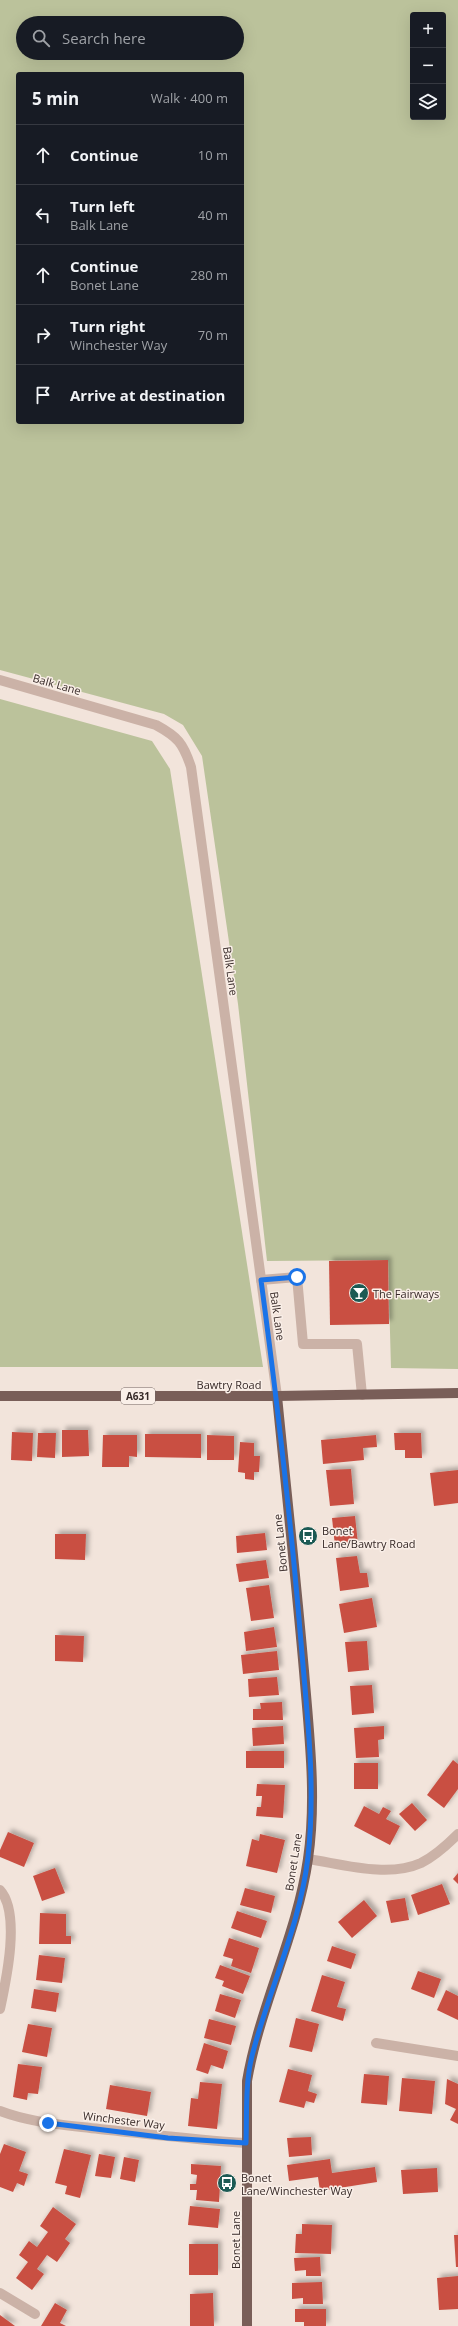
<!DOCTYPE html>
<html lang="en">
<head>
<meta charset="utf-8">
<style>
	body { margin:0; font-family:"Open Sans",sans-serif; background:#20242c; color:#f1f3f6 }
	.controls { position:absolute; right:12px; top:12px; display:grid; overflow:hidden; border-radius:4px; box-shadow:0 4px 16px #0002 }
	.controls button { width:36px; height:36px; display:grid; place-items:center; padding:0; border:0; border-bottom:1px solid #363941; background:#171b24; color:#f1f3f6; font:20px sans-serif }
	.stop { position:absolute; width:12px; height:12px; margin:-9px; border:3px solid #1a73e8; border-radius:50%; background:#fff }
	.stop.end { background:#1a73e8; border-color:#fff; box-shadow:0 1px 4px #0008 }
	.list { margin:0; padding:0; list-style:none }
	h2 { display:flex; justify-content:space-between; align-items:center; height:52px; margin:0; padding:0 16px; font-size:17px }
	h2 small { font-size:13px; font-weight:400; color:#9ea1a6 }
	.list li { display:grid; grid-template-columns:26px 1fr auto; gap:12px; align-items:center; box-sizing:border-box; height:60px; padding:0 16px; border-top:1px solid #363941 }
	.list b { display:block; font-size:15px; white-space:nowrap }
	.list p { margin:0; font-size:13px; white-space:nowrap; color:#9ea1a6 }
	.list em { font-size:13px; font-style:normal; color:#9ea1a6 }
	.icon { flex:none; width:22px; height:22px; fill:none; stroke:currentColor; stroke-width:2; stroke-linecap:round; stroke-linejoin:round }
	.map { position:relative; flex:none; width:458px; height:2326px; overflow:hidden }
	.search { position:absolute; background:#171b24; box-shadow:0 4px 16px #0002; left:16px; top:16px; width:228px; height:44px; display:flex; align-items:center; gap:10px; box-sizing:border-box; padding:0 14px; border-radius:22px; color:#9ea1a6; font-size:15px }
	.panel { position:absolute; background:#171b24; box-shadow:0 4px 16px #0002; left:16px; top:72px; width:228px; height:352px; border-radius:4px }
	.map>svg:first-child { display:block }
	.green { fill:#bbc29b; fill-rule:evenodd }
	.building { fill:#c94f43; filter:url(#shadow) }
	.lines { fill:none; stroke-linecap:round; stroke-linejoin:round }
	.minor { stroke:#cbb2a7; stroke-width:10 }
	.major { stroke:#795e58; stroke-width:10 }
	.route { stroke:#1a73e8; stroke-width:5 }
	.labels { text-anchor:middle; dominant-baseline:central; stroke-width:3; stroke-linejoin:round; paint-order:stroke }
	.shield { fill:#faefe8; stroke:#726562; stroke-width:1 }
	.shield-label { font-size:10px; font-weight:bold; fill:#372a28 }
	.street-label { font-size:11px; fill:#372a28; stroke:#faefe8 }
	.poi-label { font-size:11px; fill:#372a28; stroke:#faefe8; text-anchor:start }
</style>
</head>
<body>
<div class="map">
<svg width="458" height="2326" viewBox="0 0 458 2326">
	<defs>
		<filter id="shadow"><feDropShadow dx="3.5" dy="-3.5" stdDeviation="2" flood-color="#0004"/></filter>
	</defs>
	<rect width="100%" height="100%" fill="#f2e4db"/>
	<g class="green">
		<path d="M0,0H458V1369L391,1368L388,1260L267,1261L238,1004L202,756L183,725L164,714L0,670ZM413,15H443V117H413ZM23,23H237V53H23ZM18,74H242V422H18Z"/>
		<polygon points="0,699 152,741 170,769 263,1367 0,1367"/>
	</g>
	<g class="building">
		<polygon points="388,1260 389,1324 330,1325 329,1261"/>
		<polygon points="62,1430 88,1430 89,1456 62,1457"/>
		<polygon points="12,1432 33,1433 32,1461 11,1460"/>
		<polygon points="38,1433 56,1433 55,1458 37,1457"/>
		<polygon points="394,1433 421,1433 422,1458 405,1458 405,1450 395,1450"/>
		<polygon points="145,1434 201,1434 201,1458 145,1457"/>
		<polygon points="103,1435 137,1435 137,1457 129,1456 129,1467 102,1467"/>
		<polygon points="207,1435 234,1436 234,1460 207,1460"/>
		<polygon points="376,1435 377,1447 363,1448 364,1460 323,1464 321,1440"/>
		<polygon points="240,1442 254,1443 254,1456 260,1456 259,1472 254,1472 254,1480 245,1479 245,1473 238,1472"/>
		<polygon points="351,1469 354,1504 330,1506 326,1470"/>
		<polygon points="458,1470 458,1503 434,1506 430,1473"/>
		<polygon points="355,1516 358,1544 335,1546 332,1518"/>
		<polygon points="265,1533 267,1550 237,1553 236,1536"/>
		<polygon points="55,1534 86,1534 85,1560 55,1559"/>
		<polygon points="357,1556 360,1573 367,1573 369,1587 340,1591 336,1558"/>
		<polygon points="266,1560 269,1578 239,1582 236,1564"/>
		<polygon points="269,1585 274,1618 251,1621 246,1588"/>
		<polygon points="372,1598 377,1627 344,1633 339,1604"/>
		<polygon points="274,1627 277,1647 246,1651 244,1632"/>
		<polygon points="55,1635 84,1636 83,1662 55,1661"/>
		<polygon points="367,1641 369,1670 348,1672 345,1642"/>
		<polygon points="277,1651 279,1670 243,1674 241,1655"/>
		<polygon points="277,1677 279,1695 249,1697 248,1679"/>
		<polygon points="372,1685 374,1713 352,1715 350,1686"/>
		<polygon points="282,1702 283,1720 253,1720 253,1709 261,1709 260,1703"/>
		<polygon points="283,1726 284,1744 253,1746 252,1728"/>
		<polygon points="384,1726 384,1739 378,1740 379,1757 356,1758 354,1728"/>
		<rect x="246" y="1751" width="38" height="17"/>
		<polygon points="453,1760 458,1764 458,1789 444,1808 427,1795"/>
		<rect x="354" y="1763" width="24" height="26"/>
		<polygon points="257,1784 285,1785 283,1818 256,1816 257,1807 261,1807 262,1796 256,1796"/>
		<polygon points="412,1803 427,1820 415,1831 399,1814"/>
		<polygon points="364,1806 379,1814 383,1807 391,1811 386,1819 400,1826 390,1845 354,1826"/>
		<polygon points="8,1832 34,1843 24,1867 0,1857 0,1850"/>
		<polygon points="260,1834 285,1840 277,1873 246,1866 252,1839 259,1841"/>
		<polygon points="55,1868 65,1893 42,1901 33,1876"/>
		<polygon points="458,1873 458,1884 453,1879"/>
		<polygon points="442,1884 450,1904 418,1915 411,1895"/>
		<polygon points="245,1888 275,1896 271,1913 240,1905"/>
		<polygon points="405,1898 409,1920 391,1923 386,1901"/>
		<polygon points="364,1900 377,1916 352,1938 338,1922"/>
		<polygon points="237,1911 267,1921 261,1938 231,1928"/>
		<polygon points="40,1913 66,1914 66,1936 71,1936 71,1944 39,1944"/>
		<polygon points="229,1938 259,1948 251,1973 231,1966 233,1959 223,1956"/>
		<polygon points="332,1946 356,1954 351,1969 327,1961"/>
		<polygon points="39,1955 65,1958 62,1983 36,1980"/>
		<polygon points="220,1965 250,1976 243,1994 222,1986 224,1981 215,1978"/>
		<polygon points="418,1971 441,1979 434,1998 411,1989"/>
		<polygon points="322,1975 345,1982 337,2007 346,2009 343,2021 311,2011"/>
		<polygon points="34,1989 59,1993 56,2012 31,2008"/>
		<polygon points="446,1990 458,1996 458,2020 437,2010"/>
		<polygon points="220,1994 241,2000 235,2018 215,2011"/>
		<polygon points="296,2018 319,2024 312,2052 289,2047"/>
		<polygon points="209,2019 236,2026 231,2045 204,2038"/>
		<polygon points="28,2024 52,2028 47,2057 22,2052"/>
		<polygon points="204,2043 228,2051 223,2069 211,2065 208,2074 196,2070"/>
		<polygon points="18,2064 42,2067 38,2094 28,2093 27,2100 13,2097"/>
		<polygon points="288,2069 312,2075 308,2091 317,2094 314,2103 306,2101 304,2108 279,2102"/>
		<polygon points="364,2074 389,2076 387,2105 361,2103"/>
		<polygon points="402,2078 435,2081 432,2114 399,2111"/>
		<polygon points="447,2079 458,2084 458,2124 450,2120 456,2109 445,2104"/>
		<polygon points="200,2082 222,2084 217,2129 188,2126 191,2098 198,2099"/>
		<polygon points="110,2085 151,2092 147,2116 106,2109"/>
		<polygon points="311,2137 312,2155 289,2157 287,2138"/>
		<polygon points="4,2144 26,2152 19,2171 28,2174 24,2186 17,2183 13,2192 0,2187 0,2154"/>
		<polygon points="64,2149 91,2155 80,2198 65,2194 67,2186 55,2183"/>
		<polygon points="99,2154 115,2157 111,2178 95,2176"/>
		<polygon points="124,2157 139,2160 135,2182 120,2179"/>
		<polygon points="330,2159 332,2173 375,2167 377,2182 320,2191 318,2177 289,2181 287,2165"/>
		<polygon points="191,2164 221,2166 219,2202 196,2200 197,2190 190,2190 190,2184 196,2184 197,2175 191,2174"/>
		<polygon points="437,2168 438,2192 403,2194 401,2170"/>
		<polygon points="190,2206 220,2209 218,2228 188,2225"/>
		<polygon points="53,2207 76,2224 65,2239 70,2243 57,2262 47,2255 37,2269 44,2274 32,2290 16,2278 28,2262 19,2255 29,2241 37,2247 48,2232 40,2226"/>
		<polygon points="302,2224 332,2225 331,2254 295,2253 296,2234 302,2234"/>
		<polygon points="454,2235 458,2235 458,2267 456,2267"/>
		<rect x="189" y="2244" width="29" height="31"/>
		<polygon points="320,2257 321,2276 306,2276 306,2270 295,2271 294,2258"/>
		<polygon points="458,2276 458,2309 439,2310 437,2278"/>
		<polygon points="322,2282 323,2304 303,2304 303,2298 292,2299 292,2283"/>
		<polygon points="213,2293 214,2326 190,2326 190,2294"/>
		<polygon points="55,2303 67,2310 60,2323 66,2326 41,2326"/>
		<polygon points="295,2309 326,2309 326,2326 304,2326 304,2322 295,2322"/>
		<polygon points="0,2315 15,2326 0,2326"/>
	</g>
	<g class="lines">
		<g class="minor">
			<path d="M0,680L156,725C178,737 183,743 191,767L277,1396"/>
			<polyline points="261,1280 297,1277 303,1344 357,1344 362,1395"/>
			<path d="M308,1859C342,1864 388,1878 421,1863C435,1856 447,1845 458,1834"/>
			<path d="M0,1890C21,1913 6,1981 0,2009"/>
			<polyline points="376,2043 458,2056"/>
			<path d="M0,2111C31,2123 66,2125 99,2129C148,2134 197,2140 246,2143"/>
			<polyline points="0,2293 35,2314"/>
		</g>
		<g class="major">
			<polyline points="0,1396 277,1396 458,1393"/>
			<path d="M247,2326V2081C260,2005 297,1935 308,1859C317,1797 309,1733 304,1671C296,1579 286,1488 277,1396"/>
		</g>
	</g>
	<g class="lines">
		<path class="route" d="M48,2123L168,2138L246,2143C247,2114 245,2084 252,2056C269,1989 300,1926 308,1857C316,1785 307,1714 301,1642C291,1521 277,1400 261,1280L297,1277"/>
	</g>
	<defs>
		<g id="bar-disc" transform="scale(1)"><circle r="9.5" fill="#1c5a54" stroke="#faefe8"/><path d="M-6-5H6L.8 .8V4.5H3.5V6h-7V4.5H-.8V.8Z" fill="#fff"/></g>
		<g id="bus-disc" transform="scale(1)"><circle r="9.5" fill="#1c5a54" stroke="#faefe8"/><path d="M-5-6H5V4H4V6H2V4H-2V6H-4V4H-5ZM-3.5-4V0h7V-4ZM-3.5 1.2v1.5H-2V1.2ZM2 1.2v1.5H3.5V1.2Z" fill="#fff"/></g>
	</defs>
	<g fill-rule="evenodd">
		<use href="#bar-disc" x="359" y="1293"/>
		<use href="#bus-disc" x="308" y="1536"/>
		<use href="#bus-disc" x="227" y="2183"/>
	</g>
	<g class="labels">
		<rect class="shield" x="121" y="1388" width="34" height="16" rx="3"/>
		<g class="shield-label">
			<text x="138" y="1396">A631</text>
		</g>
		<g class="street-label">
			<text transform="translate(57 684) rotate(16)">Balk Lane</text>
			<text transform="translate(231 971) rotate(82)">Balk Lane</text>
			<text transform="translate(278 1316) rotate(82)">Balk Lane</text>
			<text x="229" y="1384">Bawtry Road</text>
			<text transform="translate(280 1543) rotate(-96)">Bonet Lane</text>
			<text transform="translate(293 1862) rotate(-81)">Bonet Lane</text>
			<text transform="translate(124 2120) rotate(7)">Winchester Way</text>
			<text transform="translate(235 2240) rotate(-90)">Bonet Lane</text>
		</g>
		<g class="poi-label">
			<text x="373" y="1293">The Fairways</text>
			<text x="322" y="1530">Bonet<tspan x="322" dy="13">Lane/Bawtry Road</tspan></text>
			<text x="241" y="2177">Bonet<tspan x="241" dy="13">Lane/Winchester Way</tspan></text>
		</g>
	</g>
</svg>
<div class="controls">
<button>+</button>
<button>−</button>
<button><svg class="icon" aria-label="layers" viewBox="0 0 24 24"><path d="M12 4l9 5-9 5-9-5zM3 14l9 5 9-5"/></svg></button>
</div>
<div class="stop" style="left:297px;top:1277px"></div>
<div class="stop end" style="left:48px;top:2123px"></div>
<div class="search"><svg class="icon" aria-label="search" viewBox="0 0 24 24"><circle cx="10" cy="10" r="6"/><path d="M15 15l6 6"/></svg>Search here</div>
<section class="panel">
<h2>5 min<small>Walk · 400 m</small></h2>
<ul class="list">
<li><svg class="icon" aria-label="ahead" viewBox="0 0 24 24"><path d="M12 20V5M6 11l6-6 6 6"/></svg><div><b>Continue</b></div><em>10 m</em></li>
<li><svg class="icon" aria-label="left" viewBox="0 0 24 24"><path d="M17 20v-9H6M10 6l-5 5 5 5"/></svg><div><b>Turn left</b><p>Balk Lane</p></div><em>40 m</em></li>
<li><svg class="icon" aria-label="ahead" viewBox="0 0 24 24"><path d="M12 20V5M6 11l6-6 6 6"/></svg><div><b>Continue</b><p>Bonet Lane</p></div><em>280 m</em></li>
<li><svg class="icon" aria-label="right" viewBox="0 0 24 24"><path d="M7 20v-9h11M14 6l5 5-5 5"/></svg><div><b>Turn right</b><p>Winchester Way</p></div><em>70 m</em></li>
<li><svg class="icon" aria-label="arrive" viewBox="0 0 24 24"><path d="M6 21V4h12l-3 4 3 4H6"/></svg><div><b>Arrive at destination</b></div></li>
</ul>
</section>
</div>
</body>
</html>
